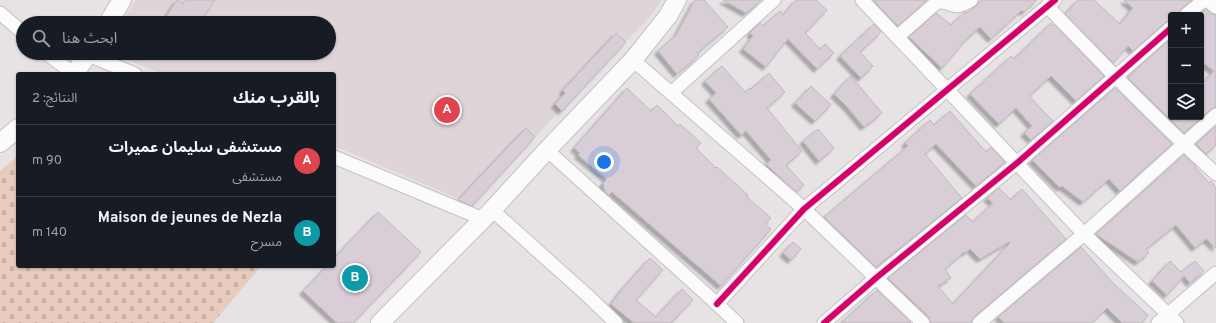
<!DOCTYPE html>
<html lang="ar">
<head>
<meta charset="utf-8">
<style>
	body { margin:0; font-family:Overpass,"Noto Sans Arabic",sans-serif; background:#20242c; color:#f1f3f6; direction:rtl }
	.controls { position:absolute; right:12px; top:12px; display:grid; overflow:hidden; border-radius:4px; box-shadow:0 1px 3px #0004 }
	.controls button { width:36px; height:36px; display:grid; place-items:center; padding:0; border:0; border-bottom:1px solid #363941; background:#171b24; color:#f1f3f6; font:20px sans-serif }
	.you { position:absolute; left:604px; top:162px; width:14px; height:14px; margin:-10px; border:3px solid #fff; border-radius:50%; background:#1a73e8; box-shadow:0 0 0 6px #1a73e833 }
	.badge { display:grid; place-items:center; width:26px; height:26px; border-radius:50%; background:#8c9099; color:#fff; font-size:13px; font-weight:700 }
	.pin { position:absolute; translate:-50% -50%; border:2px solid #fff; box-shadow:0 1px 4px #0006 }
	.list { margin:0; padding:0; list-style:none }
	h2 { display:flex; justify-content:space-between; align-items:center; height:52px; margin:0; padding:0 16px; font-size:17px }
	h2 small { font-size:13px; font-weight:400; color:#9ea1a6 }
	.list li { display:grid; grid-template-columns:26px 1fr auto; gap:12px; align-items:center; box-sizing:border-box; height:72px; padding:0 16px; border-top:1px solid #363941 }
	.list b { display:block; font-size:15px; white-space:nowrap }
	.list p { margin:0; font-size:13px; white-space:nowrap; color:#9ea1a6 }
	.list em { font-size:13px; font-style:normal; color:#9ea1a6 }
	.icon { flex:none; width:22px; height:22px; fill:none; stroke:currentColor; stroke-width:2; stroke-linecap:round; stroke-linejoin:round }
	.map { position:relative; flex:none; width:1216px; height:323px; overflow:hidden; direction:ltr }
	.search { position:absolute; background:#171b24; box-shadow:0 1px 3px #0004; left:16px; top:16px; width:320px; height:44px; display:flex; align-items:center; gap:10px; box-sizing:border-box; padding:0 14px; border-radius:22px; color:#9ea1a6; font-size:15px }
	.panel { position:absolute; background:#171b24; box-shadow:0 1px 3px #0004; left:16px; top:72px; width:320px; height:196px; border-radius:4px; direction:rtl }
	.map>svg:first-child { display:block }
	.built { fill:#dfd5d9 }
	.cemetery { fill:url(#cemetery-stones) }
	.building { fill:#d9ced8; stroke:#bcb9bb; fill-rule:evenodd; filter:url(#shadow) }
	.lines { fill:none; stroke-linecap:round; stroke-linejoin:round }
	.street-casing { stroke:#c5c1c3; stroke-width:15 }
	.secondary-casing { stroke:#c5c1c3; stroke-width:20 }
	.street { stroke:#fbfbfb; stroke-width:13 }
	.secondary { stroke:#fbfbfb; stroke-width:18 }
	.cycleway-casing { stroke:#e8e2e4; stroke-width:8 }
	.cycleway { stroke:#d6006c; stroke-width:6 }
</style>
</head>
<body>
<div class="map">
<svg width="1216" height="323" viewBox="0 0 1216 323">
	<defs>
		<pattern id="cemetery-stones" width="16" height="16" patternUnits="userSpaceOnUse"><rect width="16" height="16" fill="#e9cbbd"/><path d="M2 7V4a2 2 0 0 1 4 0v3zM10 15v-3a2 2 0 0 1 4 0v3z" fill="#c8afa3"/></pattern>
		<filter id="shadow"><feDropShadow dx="-3.5" dy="3.5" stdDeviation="1" flood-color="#0004"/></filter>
	</defs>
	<rect width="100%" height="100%" fill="#e7e3e5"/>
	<polygon class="built" points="136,0 662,0 650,17 471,204 334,146 334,74 162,74 118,56 118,53 329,53 329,23 121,23"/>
	<polygon class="cemetery" points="18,156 18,266 261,266 213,323 0,323 0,171"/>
	<g class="building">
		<polygon points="177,0 183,4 186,0 215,0 200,23 162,23"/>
		<polygon points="695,0 704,0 728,27 697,53 699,55 677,74 658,51 676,35"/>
		<polygon points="723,0 761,0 746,13"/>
		<polygon points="796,0 816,0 827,10 805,33 820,49 825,44 834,53 817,69 788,39 766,67 743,49 753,36 750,33 760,23 763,26 780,11 783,15"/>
		<polygon points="873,0 927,0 898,26"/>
		<polygon points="981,0 1037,0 1024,12 1022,10 991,39 980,27 961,44 962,45 942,68 909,37 936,13 951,25 965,12 967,13 975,7"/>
		<polygon points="1078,0 1094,0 1120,24 1133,8 1124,0 1192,0 1181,9 1178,15 1171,15 1171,20 1166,22 1133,51 1128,46 1113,63 1065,14"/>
		<polygon points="1206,9 1211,14 1216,15 1216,107 1211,109 1184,133 1128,78 1138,68 1171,39 1171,117 1201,117 1201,85 1214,71 1201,61 1201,15 1198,15"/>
		<polygon points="1051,23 1054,26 1055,25 1104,76 1076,101 1051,76 1029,96 1053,121 1031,140 1024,133 1032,126 1016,108 999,124 970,94 1011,56 1014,59"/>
		<polygon points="874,24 881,32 860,52 873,66 861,78 840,56"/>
		<polygon points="616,33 626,42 562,111 555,104 565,93 563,90"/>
		<polygon points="722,66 745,92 750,88 751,89 769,73 785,92 767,108 802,151 786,165 804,185 796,192 772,170 766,164 771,160 746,131 741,135 709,99 716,93 705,81"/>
		<polygon points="851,76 882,113 864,127 849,109 834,94"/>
		<polygon points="811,86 831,105 815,121 795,103"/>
		<polygon points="627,88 651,111 657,105 678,126 680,124 701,143 696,148 716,168 717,167 748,195 747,197 771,218 765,224 771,229 721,286 612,192 609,195 605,192 603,183 607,179 578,155 580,153 574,148"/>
		<polygon points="1115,88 1172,144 1120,191 1109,179 1083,202 1062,186 1060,188 1032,160"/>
		<polygon points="950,111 986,152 991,147 1005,162 976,186 936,144 925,154 962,198 876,267 824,217 908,146 905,143 930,120 934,125"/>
		<polygon points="1216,126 1216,145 1206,154 1196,144"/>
		<polygon points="526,128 535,137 472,206 458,200"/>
		<polygon points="818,129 834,148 819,161 803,141"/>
		<polygon points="1184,155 1196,166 1195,167 1209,183 1211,181 1216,188 1216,248 1206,239 1195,248 1176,225 1146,249 1149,253 1138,262 1096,234"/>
		<path d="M999,188L1011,200L1022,189L1066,239L974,317L971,323H931L929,317L888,278L966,215L973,222L993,203L987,198ZM1009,242L1010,243L953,304L938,286L951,278L945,269L964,252L965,253L970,249L980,259Z"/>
		<polygon points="378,212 421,252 353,323 337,323 303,291 327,266 334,266 334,258"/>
		<polygon points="793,242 801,249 791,260 783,253"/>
		<polygon points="1081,247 1113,283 1148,315 1142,323 1122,323 1107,308 1092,323 1005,323 998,317"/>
		<polygon points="650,258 663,270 636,300 656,317 682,289 693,300 671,323 634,323 611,304 623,288"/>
		<polygon points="1170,261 1181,272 1195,261 1204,271 1190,283 1184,276 1167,295 1152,281"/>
		<polygon points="877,290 911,323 841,323"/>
	</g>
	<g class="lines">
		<g class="street-casing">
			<g id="street">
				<polyline points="862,0 1084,234 1177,323"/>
				<polyline points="1207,0 1216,7"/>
				<path d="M1047,6C1102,63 1157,120 1216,174"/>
				<polyline points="0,13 23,33"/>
				<polyline points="1186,15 1204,0"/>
				<path d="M897,37L937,2C952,0 952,13 971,0"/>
				<polyline points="46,53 74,74"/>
				<polyline points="88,55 135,74"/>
				<polyline points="633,60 804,209 923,323"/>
				<polyline points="671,93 774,0"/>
				<polyline points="547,150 717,304 737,323"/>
				<polyline points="334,157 483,219"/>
				<polyline points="492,210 588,296 616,323"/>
				<polyline points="717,304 804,209 1055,0"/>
				<polyline points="824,323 876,278 1017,163 1171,28"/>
				<polyline points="979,323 1084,234 1216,115"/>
				<polyline points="1158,323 1216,273"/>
			</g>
		</g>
		<g class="secondary-casing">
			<g id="secondary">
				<polyline points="108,23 122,0"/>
				<polyline points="74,74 89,53"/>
				<polyline points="0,143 18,128"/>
				<polyline points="380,323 492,210 547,150 633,60 668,16 677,0"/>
			</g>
		</g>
		<use href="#street" class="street"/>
		<use href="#secondary" class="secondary"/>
		<g class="cycleway-casing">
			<g id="cycleway">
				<polyline points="717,304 804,209 1055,0"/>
				<polyline points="824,323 876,278 1017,163 1171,28"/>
			</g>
		</g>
		<use href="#cycleway" class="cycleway"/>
	</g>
</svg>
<div class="controls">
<button>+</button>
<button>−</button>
<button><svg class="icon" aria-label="layers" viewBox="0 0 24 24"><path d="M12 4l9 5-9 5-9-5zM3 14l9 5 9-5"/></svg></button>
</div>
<div class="you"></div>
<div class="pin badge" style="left:447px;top:110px;background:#e0444e">A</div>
<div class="pin badge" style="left:355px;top:278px;background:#0f9aa8">B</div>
<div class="search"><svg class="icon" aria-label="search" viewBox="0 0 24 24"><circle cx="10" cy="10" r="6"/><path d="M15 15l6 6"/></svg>ابحث هنا</div>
<section class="panel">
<h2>بالقرب منك<small>النتائج: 2</small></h2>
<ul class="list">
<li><span class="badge" style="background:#e0444e">A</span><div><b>مستشفى سليمان عميرات</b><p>مستشفى</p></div><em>90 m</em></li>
<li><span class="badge" style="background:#0f9aa8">B</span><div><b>Maison de jeunes de Nezla</b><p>مسرح</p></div><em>140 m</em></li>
</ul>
</section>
</div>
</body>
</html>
